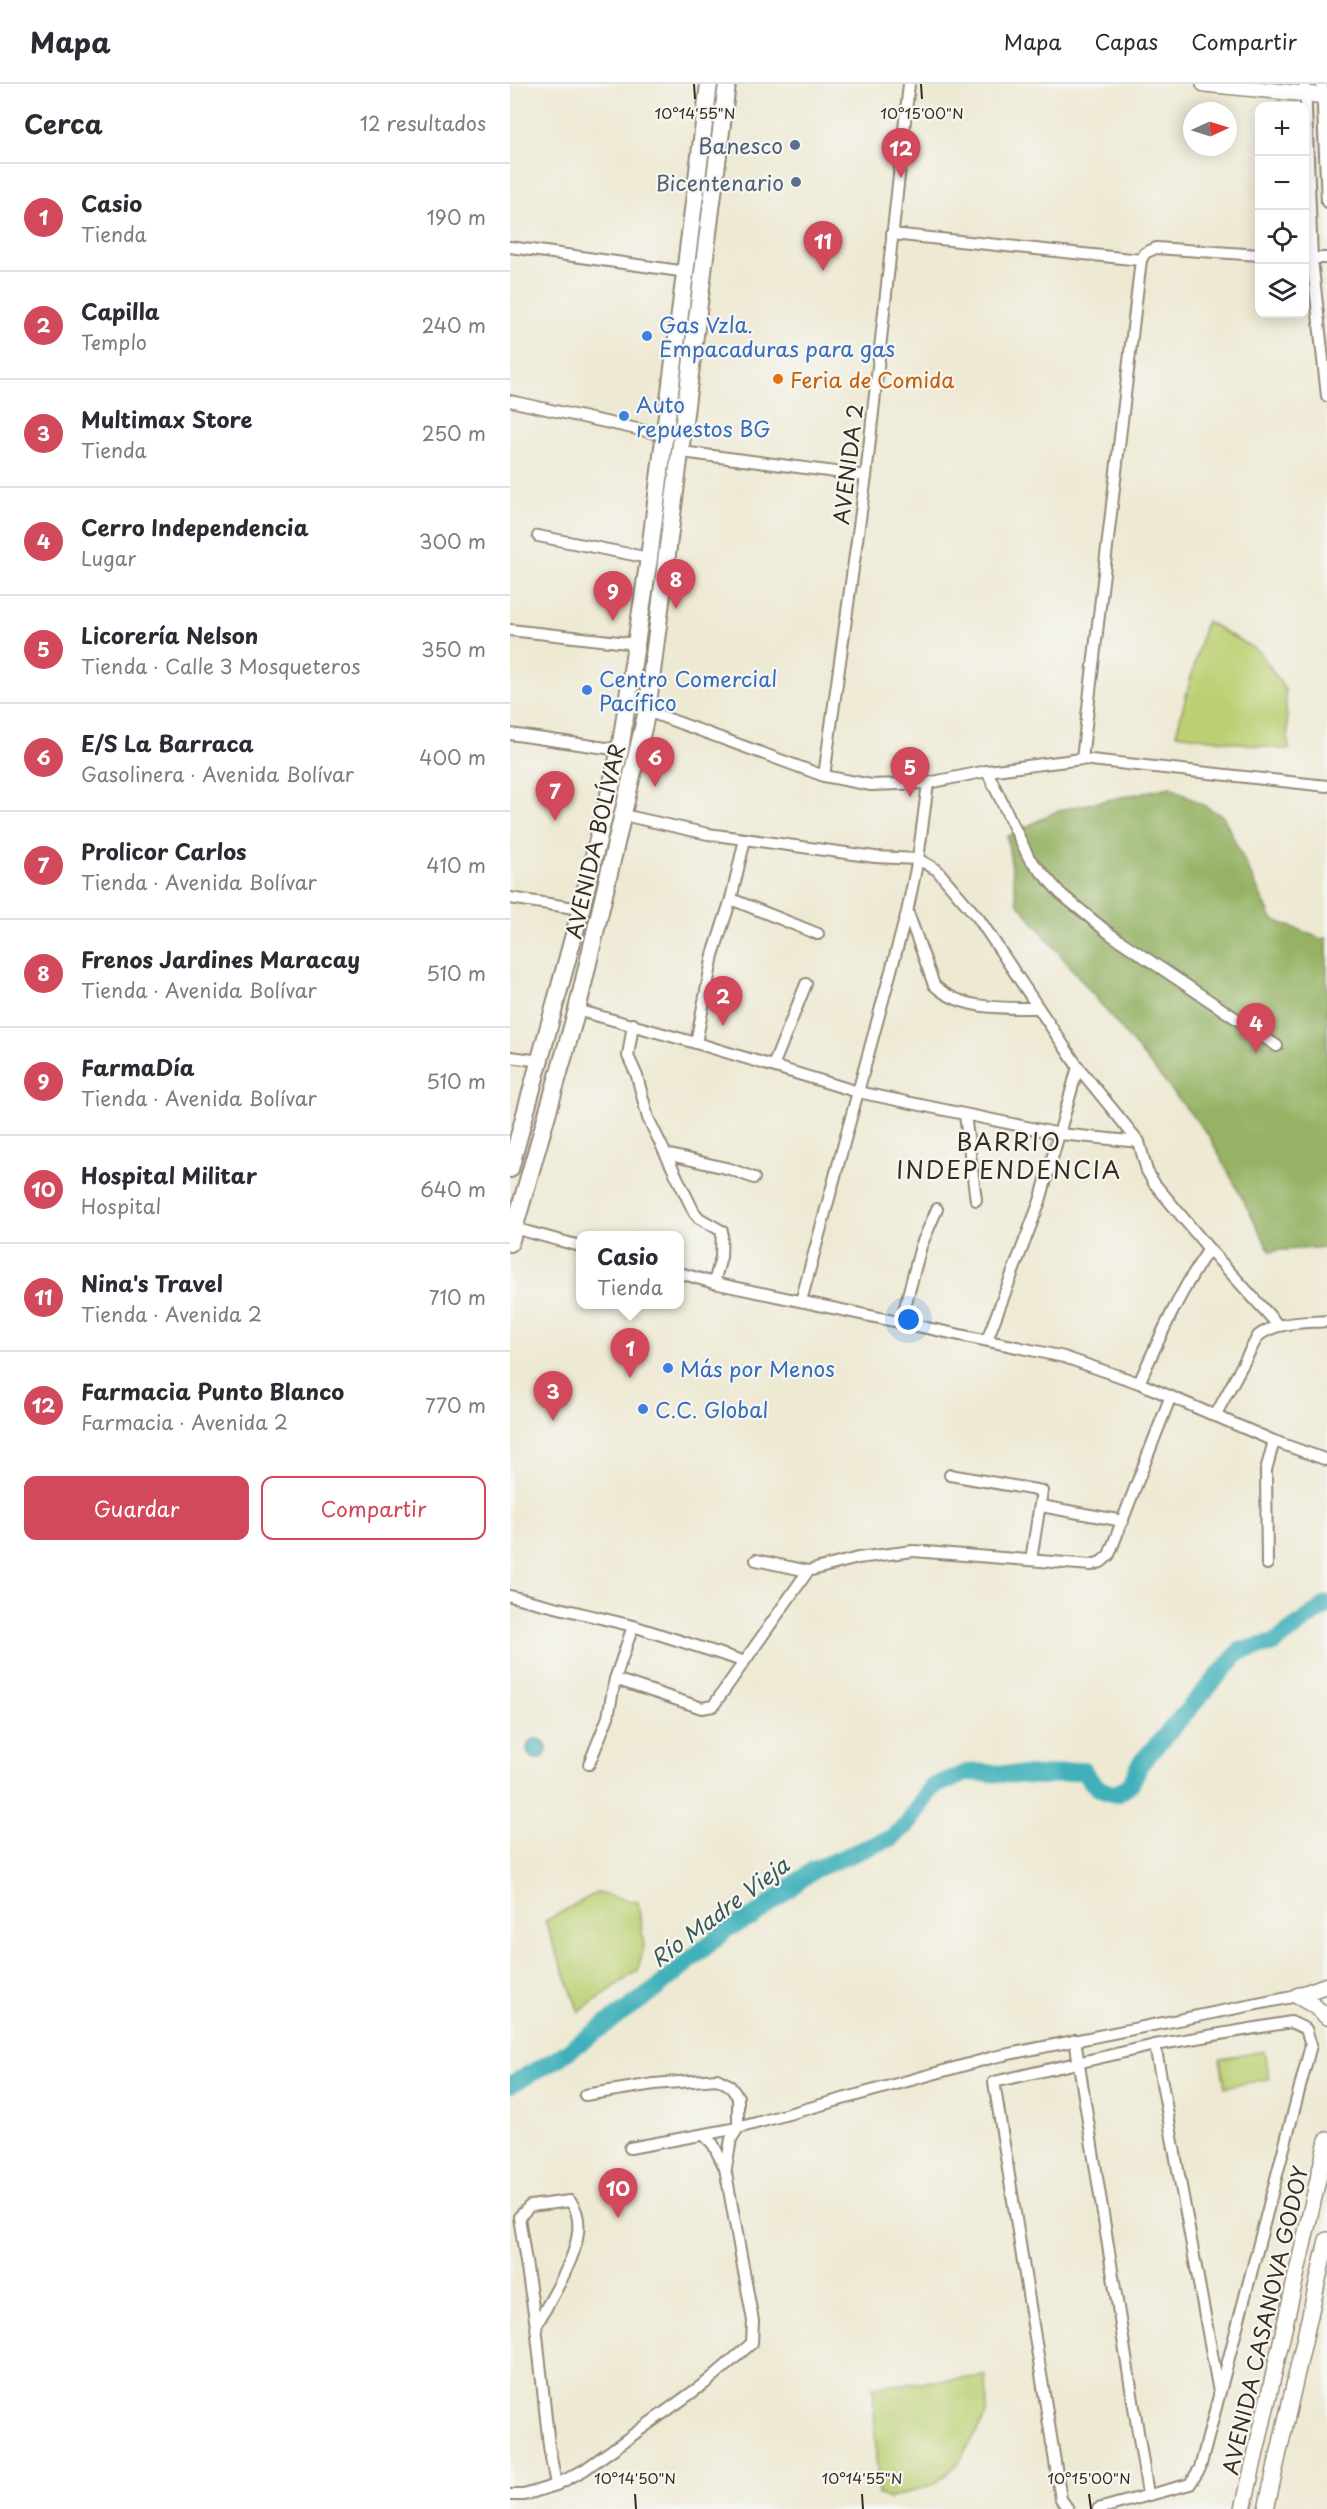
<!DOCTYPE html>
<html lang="es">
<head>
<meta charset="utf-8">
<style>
	body { margin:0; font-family:"Playpen Sans",sans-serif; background:#f7f7f7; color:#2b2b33 }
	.controls { position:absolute; right:18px; top:18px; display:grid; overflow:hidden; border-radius:12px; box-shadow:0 3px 15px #0003 }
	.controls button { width:54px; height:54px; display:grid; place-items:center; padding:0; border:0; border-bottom:2px solid #e1e1e2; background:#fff; color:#2b2b33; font:30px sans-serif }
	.compass { position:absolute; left:673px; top:18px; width:54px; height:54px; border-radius:50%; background:#fff; box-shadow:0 3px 15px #0003; rotate:86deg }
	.you { position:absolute; left:399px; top:1236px; width:21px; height:21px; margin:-15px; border:4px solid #fff; border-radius:50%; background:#1a73e8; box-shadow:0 0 0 9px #1a73e833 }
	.badge { display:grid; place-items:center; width:39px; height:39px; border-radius:50%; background:#d1495b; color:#fff; font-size:20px; font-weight:700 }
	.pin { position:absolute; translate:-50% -50px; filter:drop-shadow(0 2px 3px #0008) }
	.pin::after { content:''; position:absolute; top:32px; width:21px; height:18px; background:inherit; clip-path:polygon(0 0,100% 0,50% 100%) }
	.popup { position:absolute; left:66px; top:1147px; width:108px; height:78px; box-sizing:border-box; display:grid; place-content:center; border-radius:12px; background:#fff; filter:drop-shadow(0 2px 4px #0005); font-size:20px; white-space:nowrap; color:#7c7c81 }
	.popup b { font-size:22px; color:#2b2b33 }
	.popup::after { content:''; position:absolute; left:50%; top:100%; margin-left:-12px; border:12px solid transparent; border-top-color:#fff }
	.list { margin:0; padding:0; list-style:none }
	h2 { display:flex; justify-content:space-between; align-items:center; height:78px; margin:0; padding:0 24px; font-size:26px }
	h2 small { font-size:20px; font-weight:400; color:#7c7c81 }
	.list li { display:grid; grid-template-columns:39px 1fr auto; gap:18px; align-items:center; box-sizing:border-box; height:108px; padding:0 24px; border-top:2px solid #e1e1e2 }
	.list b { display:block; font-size:22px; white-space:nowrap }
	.list p { margin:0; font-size:20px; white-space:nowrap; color:#7c7c81 }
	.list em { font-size:20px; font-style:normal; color:#7c7c81 }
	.actions { display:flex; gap:12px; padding:18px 24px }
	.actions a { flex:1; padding:14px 0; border:2px solid #d1495b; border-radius:12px; text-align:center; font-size:21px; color:#d1495b }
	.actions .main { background:#d1495b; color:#fff }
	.icon { flex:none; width:33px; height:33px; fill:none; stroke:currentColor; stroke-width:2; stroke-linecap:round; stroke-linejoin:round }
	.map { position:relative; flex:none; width:817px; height:2425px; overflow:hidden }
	header { display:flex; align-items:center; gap:36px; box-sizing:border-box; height:84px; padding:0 30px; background:#fff; border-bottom:2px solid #e1e1e2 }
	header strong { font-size:28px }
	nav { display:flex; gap:33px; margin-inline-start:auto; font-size:21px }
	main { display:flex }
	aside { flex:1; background:#fff }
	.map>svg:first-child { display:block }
	.green { fill:#bcd073; stroke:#7c7d48; stroke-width:1.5 }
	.forest { fill:#95b265; stroke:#686e42; stroke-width:1.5 }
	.water { fill:#40b0ba; stroke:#3e6d6c; stroke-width:1.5 }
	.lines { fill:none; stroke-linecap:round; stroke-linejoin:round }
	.river { stroke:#40b0ba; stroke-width:18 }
	.street-casing { stroke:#948a78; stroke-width:14 }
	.secondary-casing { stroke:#948a78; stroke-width:18 }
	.primary-casing { stroke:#948a78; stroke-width:20 }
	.street { stroke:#fff; stroke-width:10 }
	.secondary { stroke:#fff; stroke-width:15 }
	.primary { stroke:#fff; stroke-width:16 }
	.ticks { fill:none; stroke:#3b2a1e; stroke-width:2 }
	.service-dot { fill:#5c6f8a; stroke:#f6f6f2; stroke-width:2 }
	.shop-dot { fill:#3f7fe0; stroke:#f6f6f2; stroke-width:2 }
	.food-dot { fill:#e8710a; stroke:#f6f6f2; stroke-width:2 }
	.labels { text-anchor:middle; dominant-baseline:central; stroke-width:4.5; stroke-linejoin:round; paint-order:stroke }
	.service-label { font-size:21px; fill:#4e5e75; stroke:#f6f6f2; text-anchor:end }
	.shop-label { font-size:21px; fill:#366cbe; stroke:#f6f6f2; text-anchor:start }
	.food-label { font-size:21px; fill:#c56008; stroke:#f6f6f2; text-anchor:start }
	.street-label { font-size:21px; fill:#3b2a1e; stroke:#f6f6f2 }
	.water-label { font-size:22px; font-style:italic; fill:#3d5955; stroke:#f6f6f2 }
	.quarter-label { font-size:24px; letter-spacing:1.5px; fill:#3b2a1e; stroke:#f6f6f2 }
	.ticks-label { font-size:15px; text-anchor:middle; fill:#3b2a1e; stroke:#f6f6f2; stroke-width:4.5; stroke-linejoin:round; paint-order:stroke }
</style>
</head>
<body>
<header>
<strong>Mapa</strong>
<nav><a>Mapa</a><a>Capas</a><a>Compartir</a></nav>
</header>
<main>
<aside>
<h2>Cerca<small>12 resultados</small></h2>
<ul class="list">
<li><span class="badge">1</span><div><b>Casio</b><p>Tienda</p></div><em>190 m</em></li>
<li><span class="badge">2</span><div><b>Capilla</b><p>Templo</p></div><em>240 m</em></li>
<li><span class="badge">3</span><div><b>Multimax Store</b><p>Tienda</p></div><em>250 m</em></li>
<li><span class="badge">4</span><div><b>Cerro Independencia</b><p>Lugar</p></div><em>300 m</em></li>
<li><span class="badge">5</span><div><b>Licorería Nelson</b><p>Tienda · Calle 3 Mosqueteros</p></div><em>350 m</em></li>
<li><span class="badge">6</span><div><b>E/S La Barraca</b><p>Gasolinera · Avenida Bolívar</p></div><em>400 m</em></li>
<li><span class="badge">7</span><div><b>Prolicor Carlos</b><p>Tienda · Avenida Bolívar</p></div><em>410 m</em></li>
<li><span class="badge">8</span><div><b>Frenos Jardines Maracay</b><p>Tienda · Avenida Bolívar</p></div><em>510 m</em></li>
<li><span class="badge">9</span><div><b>FarmaDía</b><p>Tienda · Avenida Bolívar</p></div><em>510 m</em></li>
<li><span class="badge">10</span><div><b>Hospital Militar</b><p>Hospital</p></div><em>640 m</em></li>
<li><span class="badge">11</span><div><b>Nina's Travel</b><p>Tienda · Avenida 2</p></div><em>710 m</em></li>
<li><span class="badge">12</span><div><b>Farmacia Punto Blanco</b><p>Farmacia · Avenida 2</p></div><em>770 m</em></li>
</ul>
<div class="actions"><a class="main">Guardar</a><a>Compartir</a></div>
</aside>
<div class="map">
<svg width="817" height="2425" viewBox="0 0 817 2425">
	<rect width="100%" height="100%" fill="#f6f6f2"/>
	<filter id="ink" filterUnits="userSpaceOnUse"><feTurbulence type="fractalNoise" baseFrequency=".0167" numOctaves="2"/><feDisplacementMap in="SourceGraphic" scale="12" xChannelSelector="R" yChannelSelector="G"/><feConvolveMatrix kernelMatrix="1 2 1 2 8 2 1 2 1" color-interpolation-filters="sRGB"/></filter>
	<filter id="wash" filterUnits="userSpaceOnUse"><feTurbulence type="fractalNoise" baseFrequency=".008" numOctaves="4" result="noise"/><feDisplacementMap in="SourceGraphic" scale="24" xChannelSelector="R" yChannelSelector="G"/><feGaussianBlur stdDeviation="1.35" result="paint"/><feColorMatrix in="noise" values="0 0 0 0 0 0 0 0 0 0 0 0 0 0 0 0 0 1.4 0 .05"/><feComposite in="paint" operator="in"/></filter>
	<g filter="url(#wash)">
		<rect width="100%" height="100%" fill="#eee9d3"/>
		<g class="green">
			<polygon points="696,537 750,568 775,606 779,666 666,650"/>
			<polygon points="86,1809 128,1818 134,1863 128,1886 69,1928 35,1837"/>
			<polygon points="754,1967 759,1995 715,2003 710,1975"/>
			<polygon points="476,2292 477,2330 448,2380 424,2400 379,2415 368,2410 363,2303"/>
		</g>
		<polygon class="forest" points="660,703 713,732 762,835 812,855 817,854 817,1163 760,1167 699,1052 507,818 497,753 549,726"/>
		<circle class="water" cx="27" cy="1665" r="10"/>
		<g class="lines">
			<path class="river" d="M0,2001L47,1975L146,1905L218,1844L243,1833L303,1786L381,1754L397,1741L422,1703L459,1688L532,1692L573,1686C582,1700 589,1708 607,1710L621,1700L630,1680L730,1567L764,1559L817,1520"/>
		</g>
	</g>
	<g filter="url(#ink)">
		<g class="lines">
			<g class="street-casing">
				<g id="street">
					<polyline points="795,0 802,175 817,312"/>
					<polyline points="812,0 817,118"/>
					<polyline points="382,150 631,176 635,169 646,164 750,171"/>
					<polyline points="0,163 177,188"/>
					<polyline points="795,174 817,174"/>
					<polyline points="0,317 154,351"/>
					<polyline points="172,368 356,392"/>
					<polyline points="28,452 139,474"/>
					<polyline points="0,546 127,560"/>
					<polyline points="137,627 314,692 361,701 418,699 477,687 572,675 817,702"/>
					<polyline points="0,650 110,666"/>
					<polyline points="572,675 631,176"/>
					<polyline points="477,687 519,774 551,810 600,850 767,962"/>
					<polyline points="314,692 356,392 399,0"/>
					<polyline points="113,731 198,750 365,773 408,775 427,786 469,835 568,983 629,1058 637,1087 644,1099 699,1165 768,1241"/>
					<polyline points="0,814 71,825"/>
					<polyline points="221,815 308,850"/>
					<path d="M398,829L424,901C450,926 493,924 527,924"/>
					<polyline points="67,926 186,959 348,1008 550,1050 629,1058"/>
					<polyline points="123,940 118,972 127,992 138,1034 184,1128 189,1134 212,1147 211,1173 204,1199"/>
					<polyline points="186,959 203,871 221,815 235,755"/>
					<polyline points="0,973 31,977"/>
					<polyline points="263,982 296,900"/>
					<polyline points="455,1031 466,1116"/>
					<polyline points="156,1070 220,1085 244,1094"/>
					<polyline points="0,1143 70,1162"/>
					<polyline points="170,1189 204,1199 554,1273 629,1299 764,1357 817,1376"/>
					<polyline points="291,1217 397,828 408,775 418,699"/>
					<polyline points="391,1238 411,1162 427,1125"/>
					<polyline points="477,1256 530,1117 568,983"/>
					<path d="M629,1299C650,1253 670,1207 699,1165"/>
					<path d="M705,1332L748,1252C767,1237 794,1239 817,1237"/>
					<polyline points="440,1391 532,1407 521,1476"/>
					<polyline points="531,1422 613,1437"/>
					<polyline points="246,1476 298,1487 348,1474 403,1467 581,1481 591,1478 599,1471 660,1314"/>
					<polyline points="757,1480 756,1386 764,1357"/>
					<polyline points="0,1512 123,1542 233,1577"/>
					<polyline points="105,1595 192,1624 203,1622 298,1487"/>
					<polyline points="79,1680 98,1633 105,1595 123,1542"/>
					<polyline points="565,1956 638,2410"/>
					<polyline points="645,1961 709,2308"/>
					<polyline points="75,2011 144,2000 207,1995 219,2001 228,2013 228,2044 221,2055 216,2084"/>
					<polyline points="120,2064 228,2044 484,1973 787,1912"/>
					<path d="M26,2242C42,2211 87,2148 60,2117L20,2122L9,2133L26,2242L39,2362L46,2401"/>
					<polyline points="0,2411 14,2411 46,2401 74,2386 198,2297 242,2259 243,2237 215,2084 203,2060 194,2051"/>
					<polyline points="558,2425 551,2415 484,1998 645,1961 781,1938 796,1945 801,1961 690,2384 680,2400 588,2425"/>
				</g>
			</g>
			<g class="secondary-casing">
				<g id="secondary">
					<polyline points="694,0 817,12"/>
					<polyline points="787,1912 803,1921 817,1933"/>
					<polyline points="787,1912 817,1901"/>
					<polyline points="733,2425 817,2056"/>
					<polyline points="756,2425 817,2156"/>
				</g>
			</g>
			<g class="primary-casing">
				<g id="primary">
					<polyline points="0,1085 71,825 110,666 139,474 199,0"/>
					<polyline points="0,1159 67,926 137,627 217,0"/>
				</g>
			</g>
			<use href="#street" class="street"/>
			<use href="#secondary" class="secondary"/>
			<use href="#primary" class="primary"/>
		</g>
	</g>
	<path class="ticks" d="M184,0L185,15M411,0L412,15M125,2410L126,2425M352,2410L353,2425M579,2410L581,2425"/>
	<g class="service-dot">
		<circle cx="285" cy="61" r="6"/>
		<circle cx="286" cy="98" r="6"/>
	</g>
	<g class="shop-dot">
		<circle cx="137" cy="252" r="6"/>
		<circle cx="114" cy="332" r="6"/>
		<circle cx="77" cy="606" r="6"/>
		<circle cx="158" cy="1284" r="6"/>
		<circle cx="133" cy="1325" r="6"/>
	</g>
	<circle class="food-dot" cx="268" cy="295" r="6"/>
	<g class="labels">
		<g class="service-label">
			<text x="273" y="61">Banesco</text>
			<text x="274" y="98">Bicentenario</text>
		</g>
		<g class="shop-label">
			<text x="149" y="240">Gas Vzla.<tspan x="149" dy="24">Empacaduras para gas</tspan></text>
			<text x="126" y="320">Auto<tspan x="126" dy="24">repuestos BG</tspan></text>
			<text x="89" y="594">Centro Comercial<tspan x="89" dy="24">Pacífico</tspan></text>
			<text x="170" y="1284">Más por Menos</text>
			<text x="145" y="1325">C.C. Global</text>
		</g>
		<g class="food-label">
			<text x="280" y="295">Feria de Comida</text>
		</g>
		<g class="street-label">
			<text transform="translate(337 380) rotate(-83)">AVENIDA 2</text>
			<text transform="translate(84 757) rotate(-77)">AVENIDA BOLÍVAR</text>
			<text transform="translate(754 2236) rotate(-77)">AVENIDA CASANOVA GODOY</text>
		</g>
		<g class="water-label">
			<text transform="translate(209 1827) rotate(-37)">Río Madre Vieja</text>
		</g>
		<g class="quarter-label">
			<text x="499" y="1057">BARRIO<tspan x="499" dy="28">INDEPENDENCIA</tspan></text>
		</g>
	</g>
	<g class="ticks-label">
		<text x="185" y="35">10°14'55"N</text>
		<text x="412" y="35">10°15'00"N</text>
		<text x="125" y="2400">10°14'50"N</text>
		<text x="352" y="2400">10°14'55"N</text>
		<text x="579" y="2400">10°15'00"N</text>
	</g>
</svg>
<div class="controls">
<button>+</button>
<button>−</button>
<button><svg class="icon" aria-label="locate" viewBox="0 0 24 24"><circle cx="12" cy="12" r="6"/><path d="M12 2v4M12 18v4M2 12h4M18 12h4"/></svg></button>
<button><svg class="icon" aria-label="layers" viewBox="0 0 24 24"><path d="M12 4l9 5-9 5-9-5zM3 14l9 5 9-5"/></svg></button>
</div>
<svg class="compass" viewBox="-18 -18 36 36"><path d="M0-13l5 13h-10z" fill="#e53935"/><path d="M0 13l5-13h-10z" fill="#7c7c81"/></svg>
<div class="you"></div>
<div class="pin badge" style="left:120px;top:1294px">1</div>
<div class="popup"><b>Casio</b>Tienda</div>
<div class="pin badge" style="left:213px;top:942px">2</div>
<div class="pin badge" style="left:43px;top:1337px">3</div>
<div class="pin badge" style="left:746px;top:969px">4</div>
<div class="pin badge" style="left:400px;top:713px">5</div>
<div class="pin badge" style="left:145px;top:703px">6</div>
<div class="pin badge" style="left:45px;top:737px">7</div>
<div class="pin badge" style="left:166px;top:525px">8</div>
<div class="pin badge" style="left:103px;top:537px">9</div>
<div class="pin badge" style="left:108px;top:2134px">10</div>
<div class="pin badge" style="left:313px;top:187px">11</div>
<div class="pin badge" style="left:391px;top:94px">12</div>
</div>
</main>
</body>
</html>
